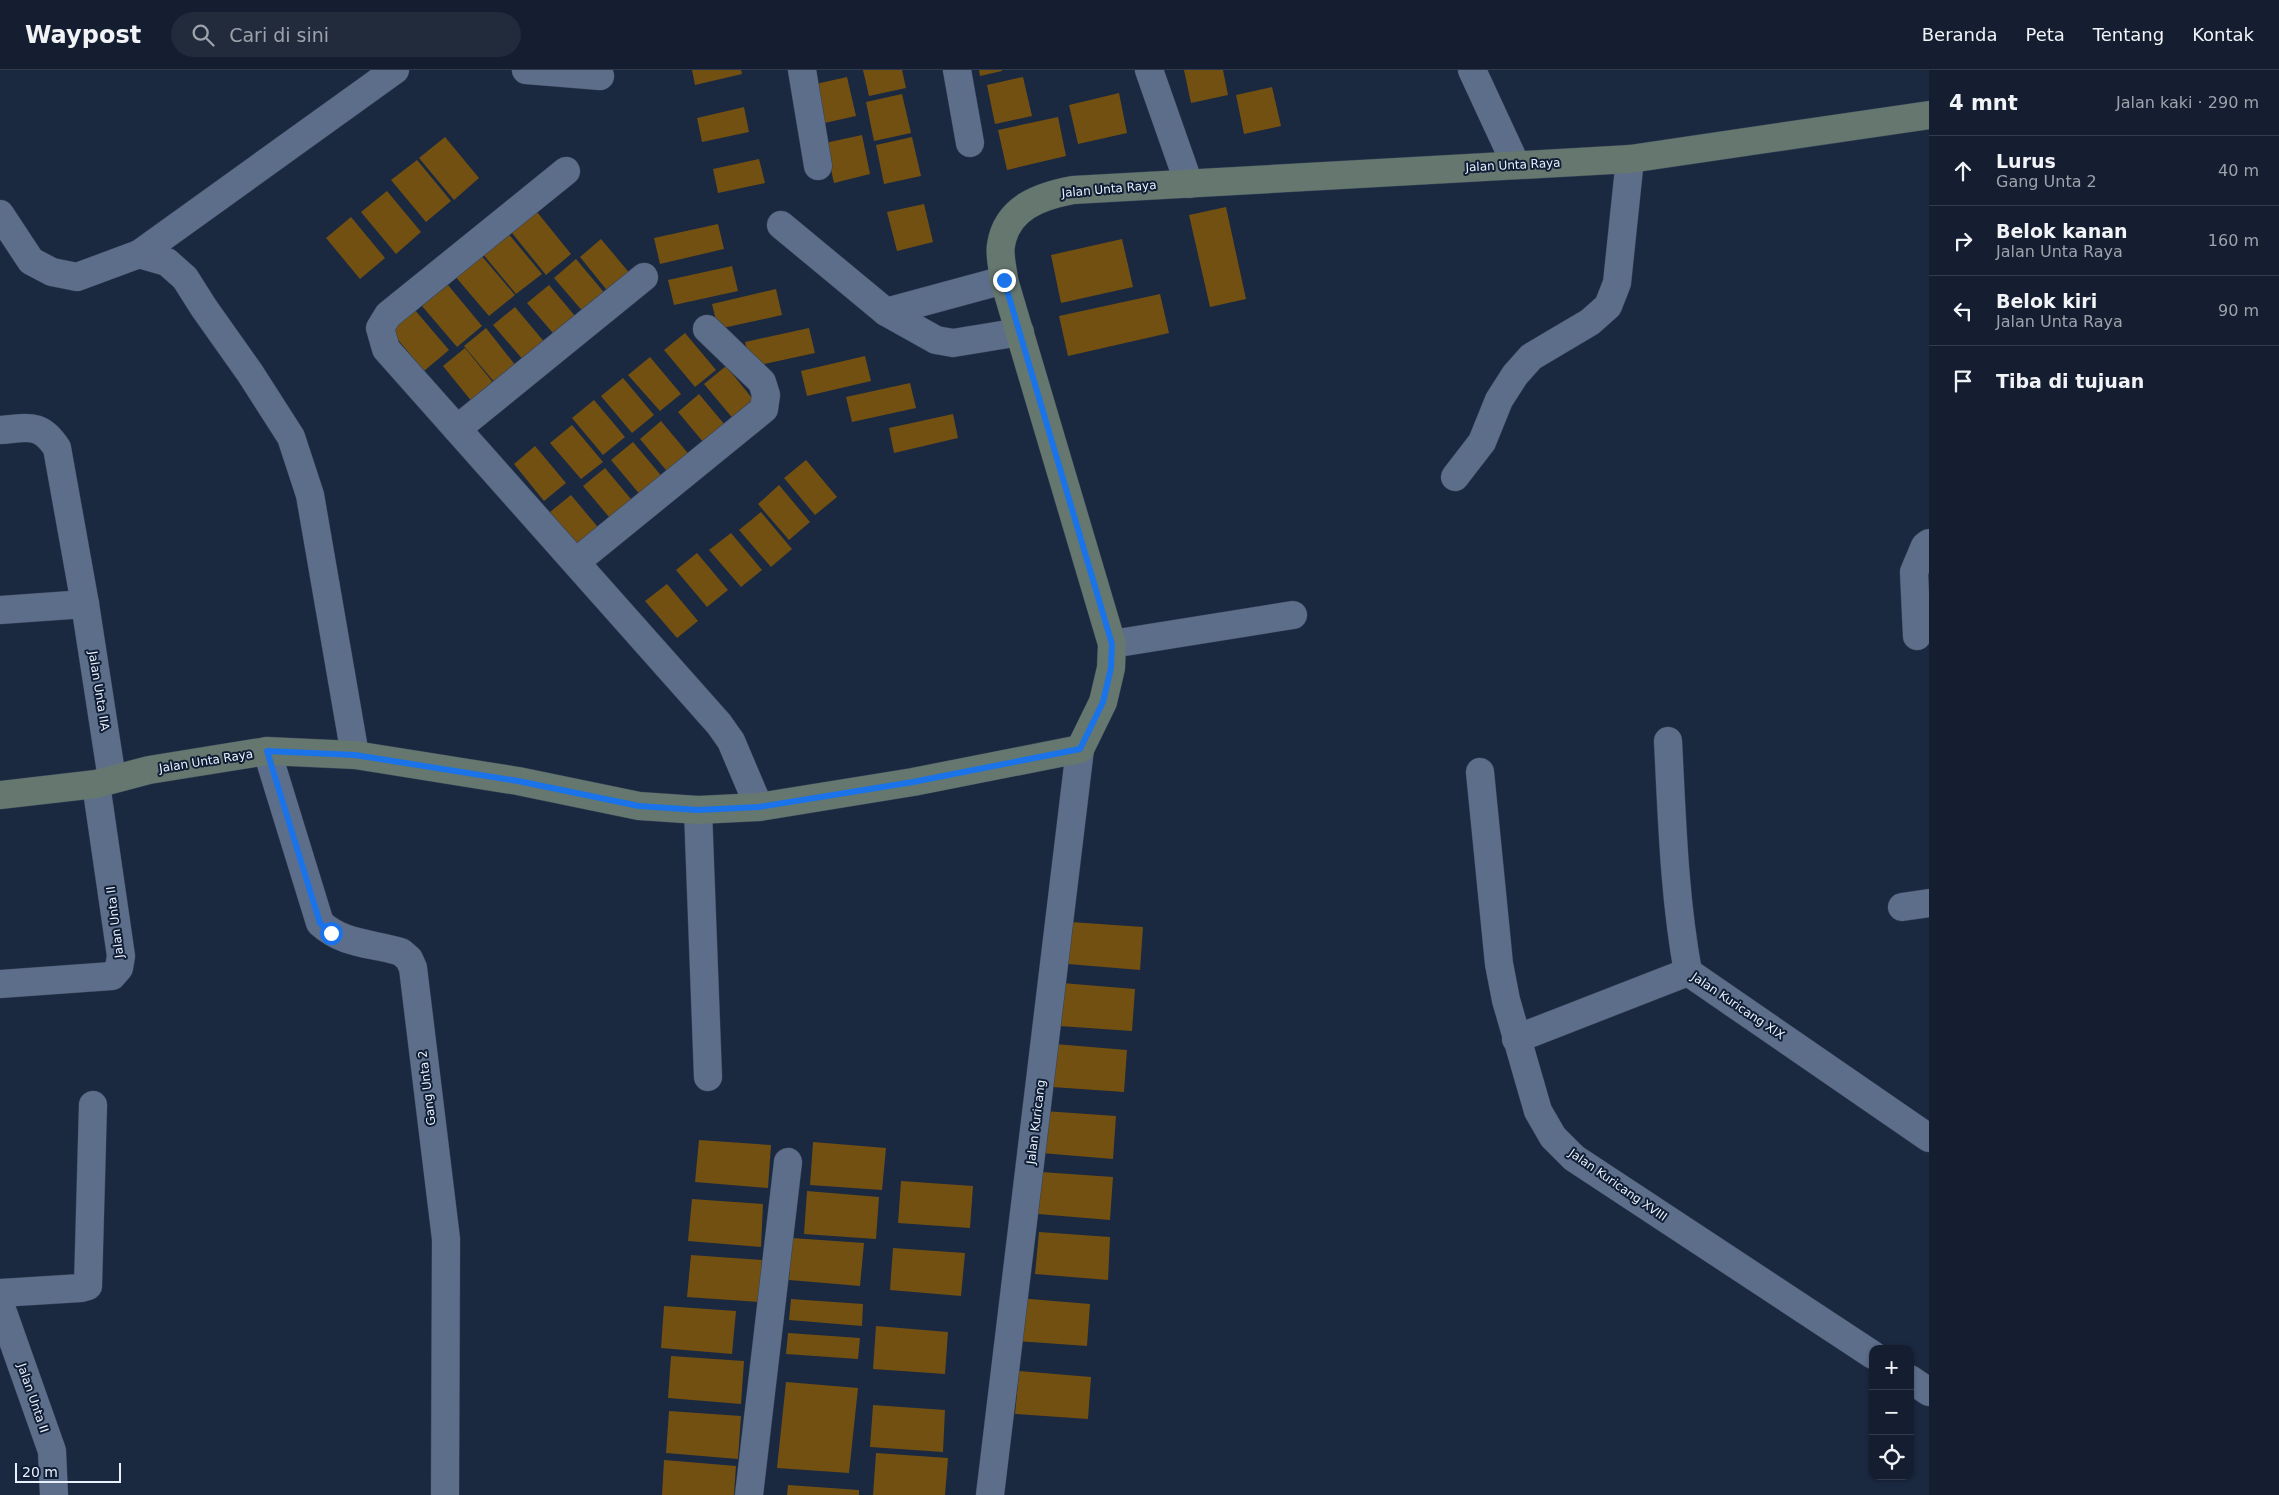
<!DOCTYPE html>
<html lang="id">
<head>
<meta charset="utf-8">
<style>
	body { margin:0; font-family:"DejaVu Sans",sans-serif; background:#212b3c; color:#f1f3f6 }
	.controls { position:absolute; right:15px; bottom:15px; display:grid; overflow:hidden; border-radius:10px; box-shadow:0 1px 4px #0004 }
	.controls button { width:45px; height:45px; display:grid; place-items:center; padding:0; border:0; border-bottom:1px solid #333c4c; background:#141e30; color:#f1f3f6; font:25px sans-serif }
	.scale { position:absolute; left:15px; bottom:12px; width:106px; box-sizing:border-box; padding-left:5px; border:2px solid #e9f1fe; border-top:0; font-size:14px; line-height:18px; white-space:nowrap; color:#e9f1fe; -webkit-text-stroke:4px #101e35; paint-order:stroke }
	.stop { position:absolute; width:15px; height:15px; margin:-11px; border:4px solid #1a73e8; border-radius:50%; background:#fff }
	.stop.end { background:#1a73e8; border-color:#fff; box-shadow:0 1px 5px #0008 }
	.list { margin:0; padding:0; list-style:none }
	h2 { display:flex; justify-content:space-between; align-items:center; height:65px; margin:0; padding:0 20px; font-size:21px }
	h2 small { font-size:16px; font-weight:400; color:#9da2ab }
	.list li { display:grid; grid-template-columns:32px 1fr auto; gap:15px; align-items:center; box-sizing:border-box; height:70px; padding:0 20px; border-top:1px solid #333c4c }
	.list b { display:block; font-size:19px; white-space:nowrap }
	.list p { margin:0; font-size:16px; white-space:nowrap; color:#9da2ab }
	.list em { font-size:16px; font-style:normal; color:#9da2ab }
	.icon { flex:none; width:28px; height:28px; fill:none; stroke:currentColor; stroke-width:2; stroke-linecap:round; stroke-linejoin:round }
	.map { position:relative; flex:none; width:1929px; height:1425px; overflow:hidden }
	header { display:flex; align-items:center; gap:30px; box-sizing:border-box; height:70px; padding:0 25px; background:#141e30; border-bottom:1px solid #333c4c }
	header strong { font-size:24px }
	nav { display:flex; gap:28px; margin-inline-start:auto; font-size:18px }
	.search { width:350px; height:45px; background:#212b3c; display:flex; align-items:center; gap:12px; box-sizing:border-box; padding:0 18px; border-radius:28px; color:#9da2ab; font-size:19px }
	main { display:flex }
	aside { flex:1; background:#141e30 }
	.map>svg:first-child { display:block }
	.building { fill:#725011 }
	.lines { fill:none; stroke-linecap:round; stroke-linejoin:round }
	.street-casing { stroke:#364256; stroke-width:29 }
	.secondary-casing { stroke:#364256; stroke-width:29 }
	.street { stroke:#5d6e8a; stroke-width:28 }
	.secondary { stroke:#65776e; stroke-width:28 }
	.route { stroke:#1a73e8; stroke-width:6 }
	.labels { text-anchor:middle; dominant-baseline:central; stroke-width:4; stroke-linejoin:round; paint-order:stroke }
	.street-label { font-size:12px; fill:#e9f1fe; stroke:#101e35 }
</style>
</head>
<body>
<header>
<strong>Waypost</strong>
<div class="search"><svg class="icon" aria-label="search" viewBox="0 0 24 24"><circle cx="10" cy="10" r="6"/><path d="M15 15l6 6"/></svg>Cari di sini</div>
<nav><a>Beranda</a><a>Peta</a><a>Tentang</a><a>Kontak</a></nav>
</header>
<main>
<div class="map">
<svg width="1929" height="1425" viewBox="0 0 1929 1425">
	<rect width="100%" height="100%" fill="#1a2840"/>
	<g class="building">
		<polygon points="692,0 741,0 742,4 695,15"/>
		<polygon points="863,0 902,0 906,18 869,26"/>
		<polygon points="979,0 1002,0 1002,1 980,6"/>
		<polygon points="1184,0 1223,0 1228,25 1191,33"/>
		<polygon points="847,7 856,46 820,54 811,15"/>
		<polygon points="1023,7 1032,46 995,54 987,15"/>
		<polygon points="1272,17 1281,56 1244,64 1236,25"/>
		<polygon points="1119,23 1127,63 1078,74 1069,35"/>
		<polygon points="902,24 911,63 874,71 866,32"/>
		<polygon points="744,37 749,62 702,72 697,48"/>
		<polygon points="1058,47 1066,86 1007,100 998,60"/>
		<polygon points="862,65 870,104 834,113 825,73"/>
		<polygon points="445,67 479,108 454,130 419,88"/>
		<polygon points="912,67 921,106 884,114 876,75"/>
		<polygon points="759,89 765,113 718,123 713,99"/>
		<polygon points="417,90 451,131 426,152 391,110"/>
		<polygon points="387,121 421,162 396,184 361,142"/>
		<polygon points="924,134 933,172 897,181 887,142"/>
		<polygon points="1226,137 1246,229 1210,237 1189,145"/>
		<polygon points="537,142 571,184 546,205 512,163"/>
		<polygon points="351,147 385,188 360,209 326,168"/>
		<polygon points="718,154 724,179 660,194 654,168"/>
		<polygon points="507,162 542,204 516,224 482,183"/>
		<polygon points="601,169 632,206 610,224 580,187"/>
		<polygon points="1122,169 1133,217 1061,233 1051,185"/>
		<polygon points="480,184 515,225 489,246 454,205"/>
		<polygon points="576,189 607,226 585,244 554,208"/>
		<polygon points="732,196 738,221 674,235 668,210"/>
		<polygon points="448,215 482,256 457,277 422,236"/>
		<polygon points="549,215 580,252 559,270 527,233"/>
		<polygon points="776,219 782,245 718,259 712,234"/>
		<polygon points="1160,224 1169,263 1068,286 1059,246"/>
		<polygon points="515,237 546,274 525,292 493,255"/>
		<polygon points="414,239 449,280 424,301 389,259"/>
		<polygon points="486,258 516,296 495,313 464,276"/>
		<polygon points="809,258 815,283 751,297 745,272"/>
		<polygon points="685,263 716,300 695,317 664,280"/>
		<polygon points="465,278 495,315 473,333 443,296"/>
		<polygon points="865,286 871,311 807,326 801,301"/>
		<polygon points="650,287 681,324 660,341 628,305"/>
		<polygon points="726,296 756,333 735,351 704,314"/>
		<polygon points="623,308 654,345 632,363 601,326"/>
		<polygon points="910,313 916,338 852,352 846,327"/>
		<polygon points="699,324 730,361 709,379 678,342"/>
		<polygon points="594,330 625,367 603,385 572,348"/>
		<polygon points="953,344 958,368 894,383 889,358"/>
		<polygon points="661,351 692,388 671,406 640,369"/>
		<polygon points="572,355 603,392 581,409 550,373"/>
		<polygon points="633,372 664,409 642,427 611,390"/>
		<polygon points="535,376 566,413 544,431 514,394"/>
		<polygon points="806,390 837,427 815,445 784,408"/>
		<polygon points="605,398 636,435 614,453 583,416"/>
		<polygon points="779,415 810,452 789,470 758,434"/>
		<polygon points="571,425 602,462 581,479 550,442"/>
		<polygon points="761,442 792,479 771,497 739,460"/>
		<polygon points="731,463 762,500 741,517 709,480"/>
		<polygon points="697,483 728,520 707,537 676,500"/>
		<polygon points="667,514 698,551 677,568 645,531"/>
		<polygon points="1071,852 1143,857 1140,900 1068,894"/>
		<polygon points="1062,913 1135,919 1132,961 1059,956"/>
		<polygon points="1055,974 1127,980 1124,1022 1052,1017"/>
		<polygon points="1044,1041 1116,1046 1113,1089 1041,1083"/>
		<polygon points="699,1070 771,1075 768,1118 695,1112"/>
		<polygon points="813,1072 886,1078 882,1120 810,1115"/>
		<polygon points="1041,1102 1113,1107 1110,1150 1038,1144"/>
		<polygon points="901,1111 973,1116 970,1158 898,1153"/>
		<polygon points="807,1121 879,1127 876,1169 804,1164"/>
		<polygon points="692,1129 763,1134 761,1177 688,1171"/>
		<polygon points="1039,1162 1110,1167 1108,1210 1035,1204"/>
		<polygon points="792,1168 864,1173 860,1216 789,1210"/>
		<polygon points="893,1178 965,1183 961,1226 890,1220"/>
		<polygon points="691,1185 762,1190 759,1232 687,1227"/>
		<polygon points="1018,1228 1090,1234 1087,1276 1015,1271"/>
		<polygon points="791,1229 863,1234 862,1256 789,1250"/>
		<polygon points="664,1236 736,1241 732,1284 661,1278"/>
		<polygon points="876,1256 948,1262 945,1304 873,1299"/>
		<polygon points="788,1263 860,1268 858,1289 786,1284"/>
		<polygon points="671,1286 744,1291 741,1334 668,1328"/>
		<polygon points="1019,1301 1091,1307 1088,1349 1015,1344"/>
		<polygon points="786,1312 858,1318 849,1403 777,1398"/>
		<polygon points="873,1335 945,1340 943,1382 870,1377"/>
		<polygon points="669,1341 741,1346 738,1389 666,1383"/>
		<polygon points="876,1383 948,1388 945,1425 873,1425"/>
		<polygon points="664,1390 736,1396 734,1425 662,1425"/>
		<polygon points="788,1415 859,1420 859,1425 787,1425"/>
	</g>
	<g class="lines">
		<g class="street-casing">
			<g id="street">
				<polyline points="526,0 600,6"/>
				<polyline points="802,0 818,96"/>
				<polyline points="957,0 970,73"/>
				<polyline points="1149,0 1189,114"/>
				<polyline points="1472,0 1516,95"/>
				<polyline points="566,101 388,245 380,258 386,279 719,654 731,671 759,737"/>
				<polyline points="0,144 31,191 52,202 77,207 139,184 167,192 185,208 204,238 250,303 291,367 310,425 355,685"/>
				<polyline points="781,155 886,242 936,270 953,273 1020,262"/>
				<polyline points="139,184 395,0"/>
				<polyline points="886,242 1004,210"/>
				<polyline points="457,359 644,207"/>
				<path d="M0,360C28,358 40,352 57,378L85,534L112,709"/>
				<polyline points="1455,407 1482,372 1499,330 1515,305 1531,287 1590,252 1608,236 1617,213 1630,89"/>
				<polyline points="576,492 764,339 766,325 762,312 707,259"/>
				<polyline points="0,540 85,534"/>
				<polyline points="1917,566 1914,502 1925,476 1929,473"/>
				<polyline points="1112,574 1293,545"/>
				<path d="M1668,671C1672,748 1674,826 1688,902L1929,1068"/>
				<path d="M267,681L320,853C344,875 372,873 401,882L409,889L413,898L446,1169L445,1425"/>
				<polyline points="1480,702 1499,894 1506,930 1538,1041 1553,1067 1574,1088 1873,1285"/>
				<polyline points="698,740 708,1007"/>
				<polyline points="1902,837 1929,833"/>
				<polyline points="0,914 112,906 119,898 121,886 96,714"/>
				<polyline points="1516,969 1688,902"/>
				<polyline points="0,1223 81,1218 88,1216 93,1035"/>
				<polyline points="0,1234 52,1381 54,1425"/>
				<polyline points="1910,1309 1929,1322"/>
				<polyline points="749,1425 788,1092"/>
				<polyline points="990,1425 1080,679"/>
			</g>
		</g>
		<g class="secondary-casing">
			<path id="secondary" d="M0,725L96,714L149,700L267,681L355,685L518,711L639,736L698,740L759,737L913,712L1080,679L1103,632L1111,598L1112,574L1004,210C1003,199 999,185 1001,175C1007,137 1041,126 1073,120L1630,89L1929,45"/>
		</g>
		<use href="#street" class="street"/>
		<use href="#secondary" class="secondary"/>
	</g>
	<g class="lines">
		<polyline class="route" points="331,863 320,853 267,681 355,685 518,711 639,736 698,740 759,737 913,712 1080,679 1103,632 1111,598 1112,574 1004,210"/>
	</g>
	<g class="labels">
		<g class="street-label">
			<text transform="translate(1513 95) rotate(-3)">Jalan Unta Raya</text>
			<text transform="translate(1109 119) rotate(-5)">Jalan Unta Raya</text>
			<text transform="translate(99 621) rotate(81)">Jalan Unta IIA</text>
			<text transform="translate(206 691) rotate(-9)">Jalan Unta Raya</text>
			<text transform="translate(115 852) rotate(-97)">Jalan Unta II</text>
			<text transform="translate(1738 936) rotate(34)">Jalan Kuricang XIX</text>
			<text transform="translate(427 1018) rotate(-97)">Gang Unta 2</text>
			<text transform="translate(1036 1052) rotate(-83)">Jalan Kuricang</text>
			<text transform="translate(1618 1115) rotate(35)">Jalan Kuricang XVIII</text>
			<text transform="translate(33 1328) rotate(71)">Jalan Unta II</text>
		</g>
	</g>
</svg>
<div class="controls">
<button>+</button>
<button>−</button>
<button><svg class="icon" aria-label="locate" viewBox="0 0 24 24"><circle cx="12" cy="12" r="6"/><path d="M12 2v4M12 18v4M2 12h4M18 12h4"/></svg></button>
</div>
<div class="scale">20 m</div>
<div class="stop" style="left:331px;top:863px"></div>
<div class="stop end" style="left:1004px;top:210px"></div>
</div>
<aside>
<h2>4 mnt<small>Jalan kaki · 290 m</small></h2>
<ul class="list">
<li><svg class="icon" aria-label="ahead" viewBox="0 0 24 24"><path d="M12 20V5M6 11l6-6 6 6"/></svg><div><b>Lurus</b><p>Gang Unta 2</p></div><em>40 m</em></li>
<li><svg class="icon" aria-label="right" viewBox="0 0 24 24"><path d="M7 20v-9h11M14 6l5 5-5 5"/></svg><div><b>Belok kanan</b><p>Jalan Unta Raya</p></div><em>160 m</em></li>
<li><svg class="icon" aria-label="left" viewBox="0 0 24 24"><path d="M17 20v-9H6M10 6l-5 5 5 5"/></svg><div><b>Belok kiri</b><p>Jalan Unta Raya</p></div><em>90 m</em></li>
<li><svg class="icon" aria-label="arrive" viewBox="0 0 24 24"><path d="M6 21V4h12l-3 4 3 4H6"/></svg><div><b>Tiba di tujuan</b></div></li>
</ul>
</aside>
</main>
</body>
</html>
